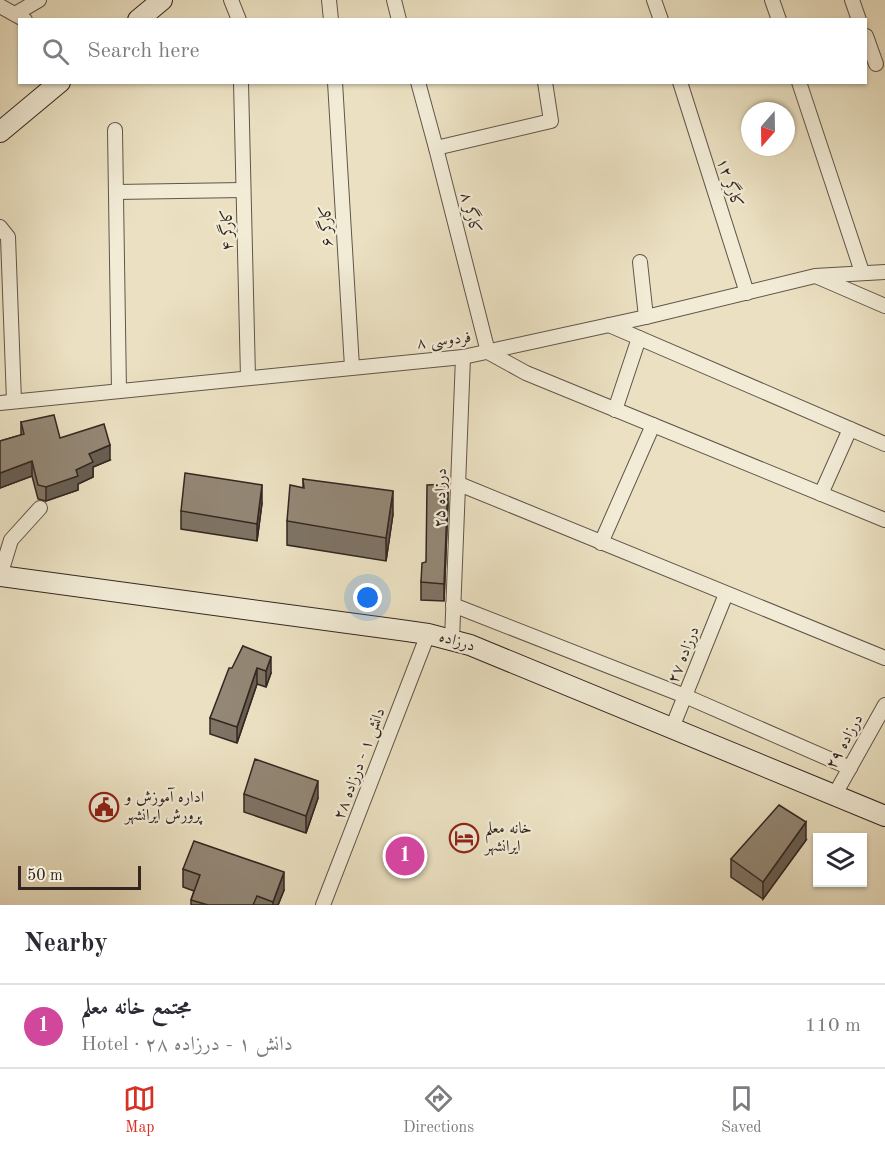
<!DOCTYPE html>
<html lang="en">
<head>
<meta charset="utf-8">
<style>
	body { margin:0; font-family:"Old Standard TT",Amiri,serif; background:#f2f2f3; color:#2b2b33 }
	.controls { position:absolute; right:18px; bottom:18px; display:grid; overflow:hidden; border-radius:0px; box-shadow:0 2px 4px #0004 }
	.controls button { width:54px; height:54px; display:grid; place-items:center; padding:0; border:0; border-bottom:2px solid #e1e1e2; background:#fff; color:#2b2b33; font:30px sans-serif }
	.compass { position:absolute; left:741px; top:102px; width:54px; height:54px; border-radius:50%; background:#fff; box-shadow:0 2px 4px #0004; rotate:200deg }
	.scale { position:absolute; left:18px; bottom:15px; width:123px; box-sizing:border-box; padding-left:6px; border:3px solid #332621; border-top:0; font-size:16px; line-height:21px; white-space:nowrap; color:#332621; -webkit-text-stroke:4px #f2ecd7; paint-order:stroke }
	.you { position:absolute; left:368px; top:598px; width:21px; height:21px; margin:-15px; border:4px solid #fff; border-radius:50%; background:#1a73e8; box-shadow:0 0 0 9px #1a73e833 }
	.badge { display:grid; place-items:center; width:39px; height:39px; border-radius:50%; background:#d93025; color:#fff; font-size:20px; font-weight:700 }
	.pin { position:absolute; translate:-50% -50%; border:3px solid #fff; box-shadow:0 2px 6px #0006 }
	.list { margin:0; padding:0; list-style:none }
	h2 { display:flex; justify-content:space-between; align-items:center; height:78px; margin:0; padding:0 24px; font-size:26px }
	h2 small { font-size:20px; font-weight:400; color:#7c7c81 }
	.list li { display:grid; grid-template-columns:39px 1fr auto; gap:18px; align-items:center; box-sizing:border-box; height:84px; padding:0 24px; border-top:2px solid #e1e1e2 }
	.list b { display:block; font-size:22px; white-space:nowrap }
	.list p { margin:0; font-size:20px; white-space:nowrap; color:#7c7c81 }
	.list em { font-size:20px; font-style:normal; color:#7c7c81 }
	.icon { flex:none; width:33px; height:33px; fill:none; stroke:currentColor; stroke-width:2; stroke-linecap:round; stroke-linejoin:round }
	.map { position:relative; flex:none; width:885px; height:905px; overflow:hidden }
	.search { position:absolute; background:#fff; box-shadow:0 2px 4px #0004; left:18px; right:18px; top:18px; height:66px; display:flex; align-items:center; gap:15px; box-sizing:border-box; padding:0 21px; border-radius:0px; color:#7c7c81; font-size:22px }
	.sheet { height:162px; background:#fff }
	nav { display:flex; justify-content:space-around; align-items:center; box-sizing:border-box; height:84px; border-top:2px solid #e1e1e2; background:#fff; font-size:16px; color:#7c7c81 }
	nav a { display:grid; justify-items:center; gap:3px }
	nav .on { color:#d93025 }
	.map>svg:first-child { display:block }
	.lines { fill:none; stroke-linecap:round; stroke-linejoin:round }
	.street-casing { stroke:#615549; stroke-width:16 }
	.secondary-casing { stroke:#332621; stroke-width:22 }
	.street { stroke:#f2ecd7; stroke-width:14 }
	.secondary { stroke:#f2ecd7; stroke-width:20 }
	.wall { fill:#7e7465; stroke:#332621; stroke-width:1.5 }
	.shaded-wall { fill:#675e52; stroke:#332621; stroke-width:1.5 }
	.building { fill:#938775; stroke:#332621; stroke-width:1.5 }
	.labels { text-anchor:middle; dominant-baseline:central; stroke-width:4.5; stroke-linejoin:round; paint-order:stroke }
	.street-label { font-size:16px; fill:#332621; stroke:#f2ecd7 }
	.poi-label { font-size:16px; fill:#332621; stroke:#f2ecd7; text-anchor:start }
</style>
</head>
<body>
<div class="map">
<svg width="885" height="905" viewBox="0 0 885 905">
	<rect width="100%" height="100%" fill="#ebe1c2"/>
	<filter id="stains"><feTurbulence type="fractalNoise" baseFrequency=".00333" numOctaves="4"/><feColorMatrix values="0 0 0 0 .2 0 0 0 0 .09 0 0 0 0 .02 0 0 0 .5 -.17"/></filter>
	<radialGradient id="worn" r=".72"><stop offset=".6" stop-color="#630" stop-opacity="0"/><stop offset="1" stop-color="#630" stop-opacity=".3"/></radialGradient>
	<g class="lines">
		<g class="street-casing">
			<g id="street">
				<polyline points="231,0 239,20"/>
				<polyline points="329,0 331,20"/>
				<polyline points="394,0 399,20"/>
				<polyline points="654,0 661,20"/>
				<polyline points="772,0 779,20"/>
				<polyline points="852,0 859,20"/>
				<polyline points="0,6 25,20"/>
				<polyline points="15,14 39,0"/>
				<polyline points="866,36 876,64"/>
				<polyline points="241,82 248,378"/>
				<polyline points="335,82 352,367"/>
				<polyline points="418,82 436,148 488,352 526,373 885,520"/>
				<polyline points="680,82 747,293"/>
				<polyline points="799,82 862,272"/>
				<polyline points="115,130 119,391"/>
				<polyline points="436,148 551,121 545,82"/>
				<polyline points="116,192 243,190"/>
				<polyline points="0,227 8,237 14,401"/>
				<polyline points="640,262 646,317"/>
				<polyline points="818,277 885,306"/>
				<polyline points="609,325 885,444"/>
				<polyline points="0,403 463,357 646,317 815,276 885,272"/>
				<polyline points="615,410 639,338"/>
				<polyline points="459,484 885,658"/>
				<polyline points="821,494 850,429"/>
				<polyline points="601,543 653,425"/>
				<polyline points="0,576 11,540 40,508"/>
				<polyline points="453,605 685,696 850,768"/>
				<polyline points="452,640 463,357"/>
				<polyline points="672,728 726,594"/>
				<polyline points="834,796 885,705"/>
				<polyline points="323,905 428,634"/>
			</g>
		</g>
		<g class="secondary-casing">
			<g id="secondary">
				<polyline points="138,20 162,0"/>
				<polyline points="0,132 60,82"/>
				<polyline points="0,576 400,630 428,634 470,645 885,816"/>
			</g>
		</g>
		<use href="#street" class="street"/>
		<use href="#secondary" class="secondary"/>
	</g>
	<g class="wall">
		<polygon points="21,422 60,438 110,460 93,467 93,477 78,484 78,490 46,501 38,499 32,476 0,488 0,441 21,435"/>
		<polygon points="303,479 393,514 386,561 287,545 287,521 303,488"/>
		<polygon points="448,502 444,601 421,600 421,582 426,562"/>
		<polygon points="262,503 257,541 181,529 181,511"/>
		<polygon points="243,646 271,673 266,687 257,684 237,743 210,734 210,718"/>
		<polygon points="244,794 318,798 306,833 244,812"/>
		<polygon points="806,840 763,899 731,877 731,859"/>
		<polygon points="183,869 284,890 278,905 191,905 191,900 194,891 183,887"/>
	</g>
	<g class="shaded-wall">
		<polygon points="110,445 110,460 93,467 93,477 78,484 78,490 46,501 46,487 76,470 89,454"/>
		<polygon points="32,461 32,476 0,488 0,473"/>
		<polygon points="448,484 448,502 444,601 444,584"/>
		<polygon points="262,485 262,503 257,541 257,524"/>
		<polygon points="393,491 393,514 386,561 386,538"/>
		<polygon points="271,657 271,673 266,687 266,671"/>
		<polygon points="257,668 257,684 237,743 237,727"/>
		<polygon points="318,781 318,798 306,833 306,816"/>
		<polygon points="806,822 806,840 763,899 763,882"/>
		<polygon points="284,872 284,890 278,905 273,905 273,902"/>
	</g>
	<g class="building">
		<polygon points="54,415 60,438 104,424 110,445 89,454 93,462 76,470 78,476 46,487 38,485 32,461 0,473 0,441 24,434 21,422"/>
		<polygon points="185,473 262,485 257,524 181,511"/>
		<polygon points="303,479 393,491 386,538 287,521 290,485 304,488"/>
		<polygon points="448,484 444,584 421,582 422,563 426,562 427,485"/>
		<polygon points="243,646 271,657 266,671 257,668 237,727 210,718 229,668 232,668"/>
		<polygon points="255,759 318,781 306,816 244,794"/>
		<polygon points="779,805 806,822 763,882 731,859"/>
		<polygon points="194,841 284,872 273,902 257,896 253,905 208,905 191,900 200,875 183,869"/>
	</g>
	<defs>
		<g id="civic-ring" transform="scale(1.5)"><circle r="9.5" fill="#f2ecd7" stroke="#8f2418" stroke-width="1.5"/><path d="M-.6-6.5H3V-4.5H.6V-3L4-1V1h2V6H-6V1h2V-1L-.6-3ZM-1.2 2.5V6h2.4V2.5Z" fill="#8f2418"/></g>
		<g id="hotel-ring" transform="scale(1.5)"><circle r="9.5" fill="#f2ecd7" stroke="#8f2418" stroke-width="1.5"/><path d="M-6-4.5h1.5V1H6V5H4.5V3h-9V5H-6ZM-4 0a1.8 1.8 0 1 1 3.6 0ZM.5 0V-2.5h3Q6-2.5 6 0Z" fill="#8f2418"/></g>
	</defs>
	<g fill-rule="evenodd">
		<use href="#civic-ring" x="104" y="807"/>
		<use href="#hotel-ring" x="464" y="838"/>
	</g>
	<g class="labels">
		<g class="street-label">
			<text transform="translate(729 183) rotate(72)">کارگر ۱۲</text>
			<text transform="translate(470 213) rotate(76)">کارگر ۸</text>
			<text transform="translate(327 226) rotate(-93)">کارگر ۶</text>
			<text transform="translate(228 230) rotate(-91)">کارگر ۴</text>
			<text transform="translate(444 341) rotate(-7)">فردوسی ۸</text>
			<text transform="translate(441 498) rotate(-88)">درزاده ۲۵</text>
			<text transform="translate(457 642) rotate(17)">درزاده</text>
			<text transform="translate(684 655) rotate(-68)">درزاده ۲۷</text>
			<text transform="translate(845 742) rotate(-61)">درزاده ۲۹</text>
			<text transform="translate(360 764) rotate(-69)">دانش ۱ - درزاده ۲۸</text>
		</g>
		<g class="poi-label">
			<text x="125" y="798">اداره آموزش و<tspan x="125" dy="18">پرورش ایرانشهر</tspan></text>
			<text x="485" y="829">خانه معلم<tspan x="485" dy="18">ایرانشهر</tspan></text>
		</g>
	</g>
	<rect width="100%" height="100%" filter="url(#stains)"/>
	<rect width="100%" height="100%" fill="url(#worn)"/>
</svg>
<div class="controls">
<button><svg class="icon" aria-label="layers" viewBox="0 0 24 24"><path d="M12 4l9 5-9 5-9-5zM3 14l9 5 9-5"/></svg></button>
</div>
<svg class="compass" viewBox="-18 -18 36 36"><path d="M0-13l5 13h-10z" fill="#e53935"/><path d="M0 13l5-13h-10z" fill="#7c7c81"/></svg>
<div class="scale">50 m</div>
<div class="you"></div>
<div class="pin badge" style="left:405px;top:856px;background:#d1479c">1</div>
<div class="search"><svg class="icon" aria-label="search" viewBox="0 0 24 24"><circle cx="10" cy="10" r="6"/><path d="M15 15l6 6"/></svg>Search here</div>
</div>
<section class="sheet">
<h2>Nearby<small></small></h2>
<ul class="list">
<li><span class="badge" style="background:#d1479c">1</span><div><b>مجتمع خانه معلم</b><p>Hotel · دانش ۱ - درزاده ۲۸</p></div><em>110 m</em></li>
</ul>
</section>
<nav>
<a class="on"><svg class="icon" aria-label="map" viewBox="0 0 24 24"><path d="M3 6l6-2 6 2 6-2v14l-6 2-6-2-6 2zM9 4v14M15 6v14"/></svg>Map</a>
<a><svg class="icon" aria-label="directions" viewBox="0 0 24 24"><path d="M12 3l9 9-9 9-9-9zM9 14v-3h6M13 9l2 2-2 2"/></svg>Directions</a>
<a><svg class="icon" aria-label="saved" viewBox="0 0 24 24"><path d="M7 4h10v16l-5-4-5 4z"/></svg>Saved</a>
</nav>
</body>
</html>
